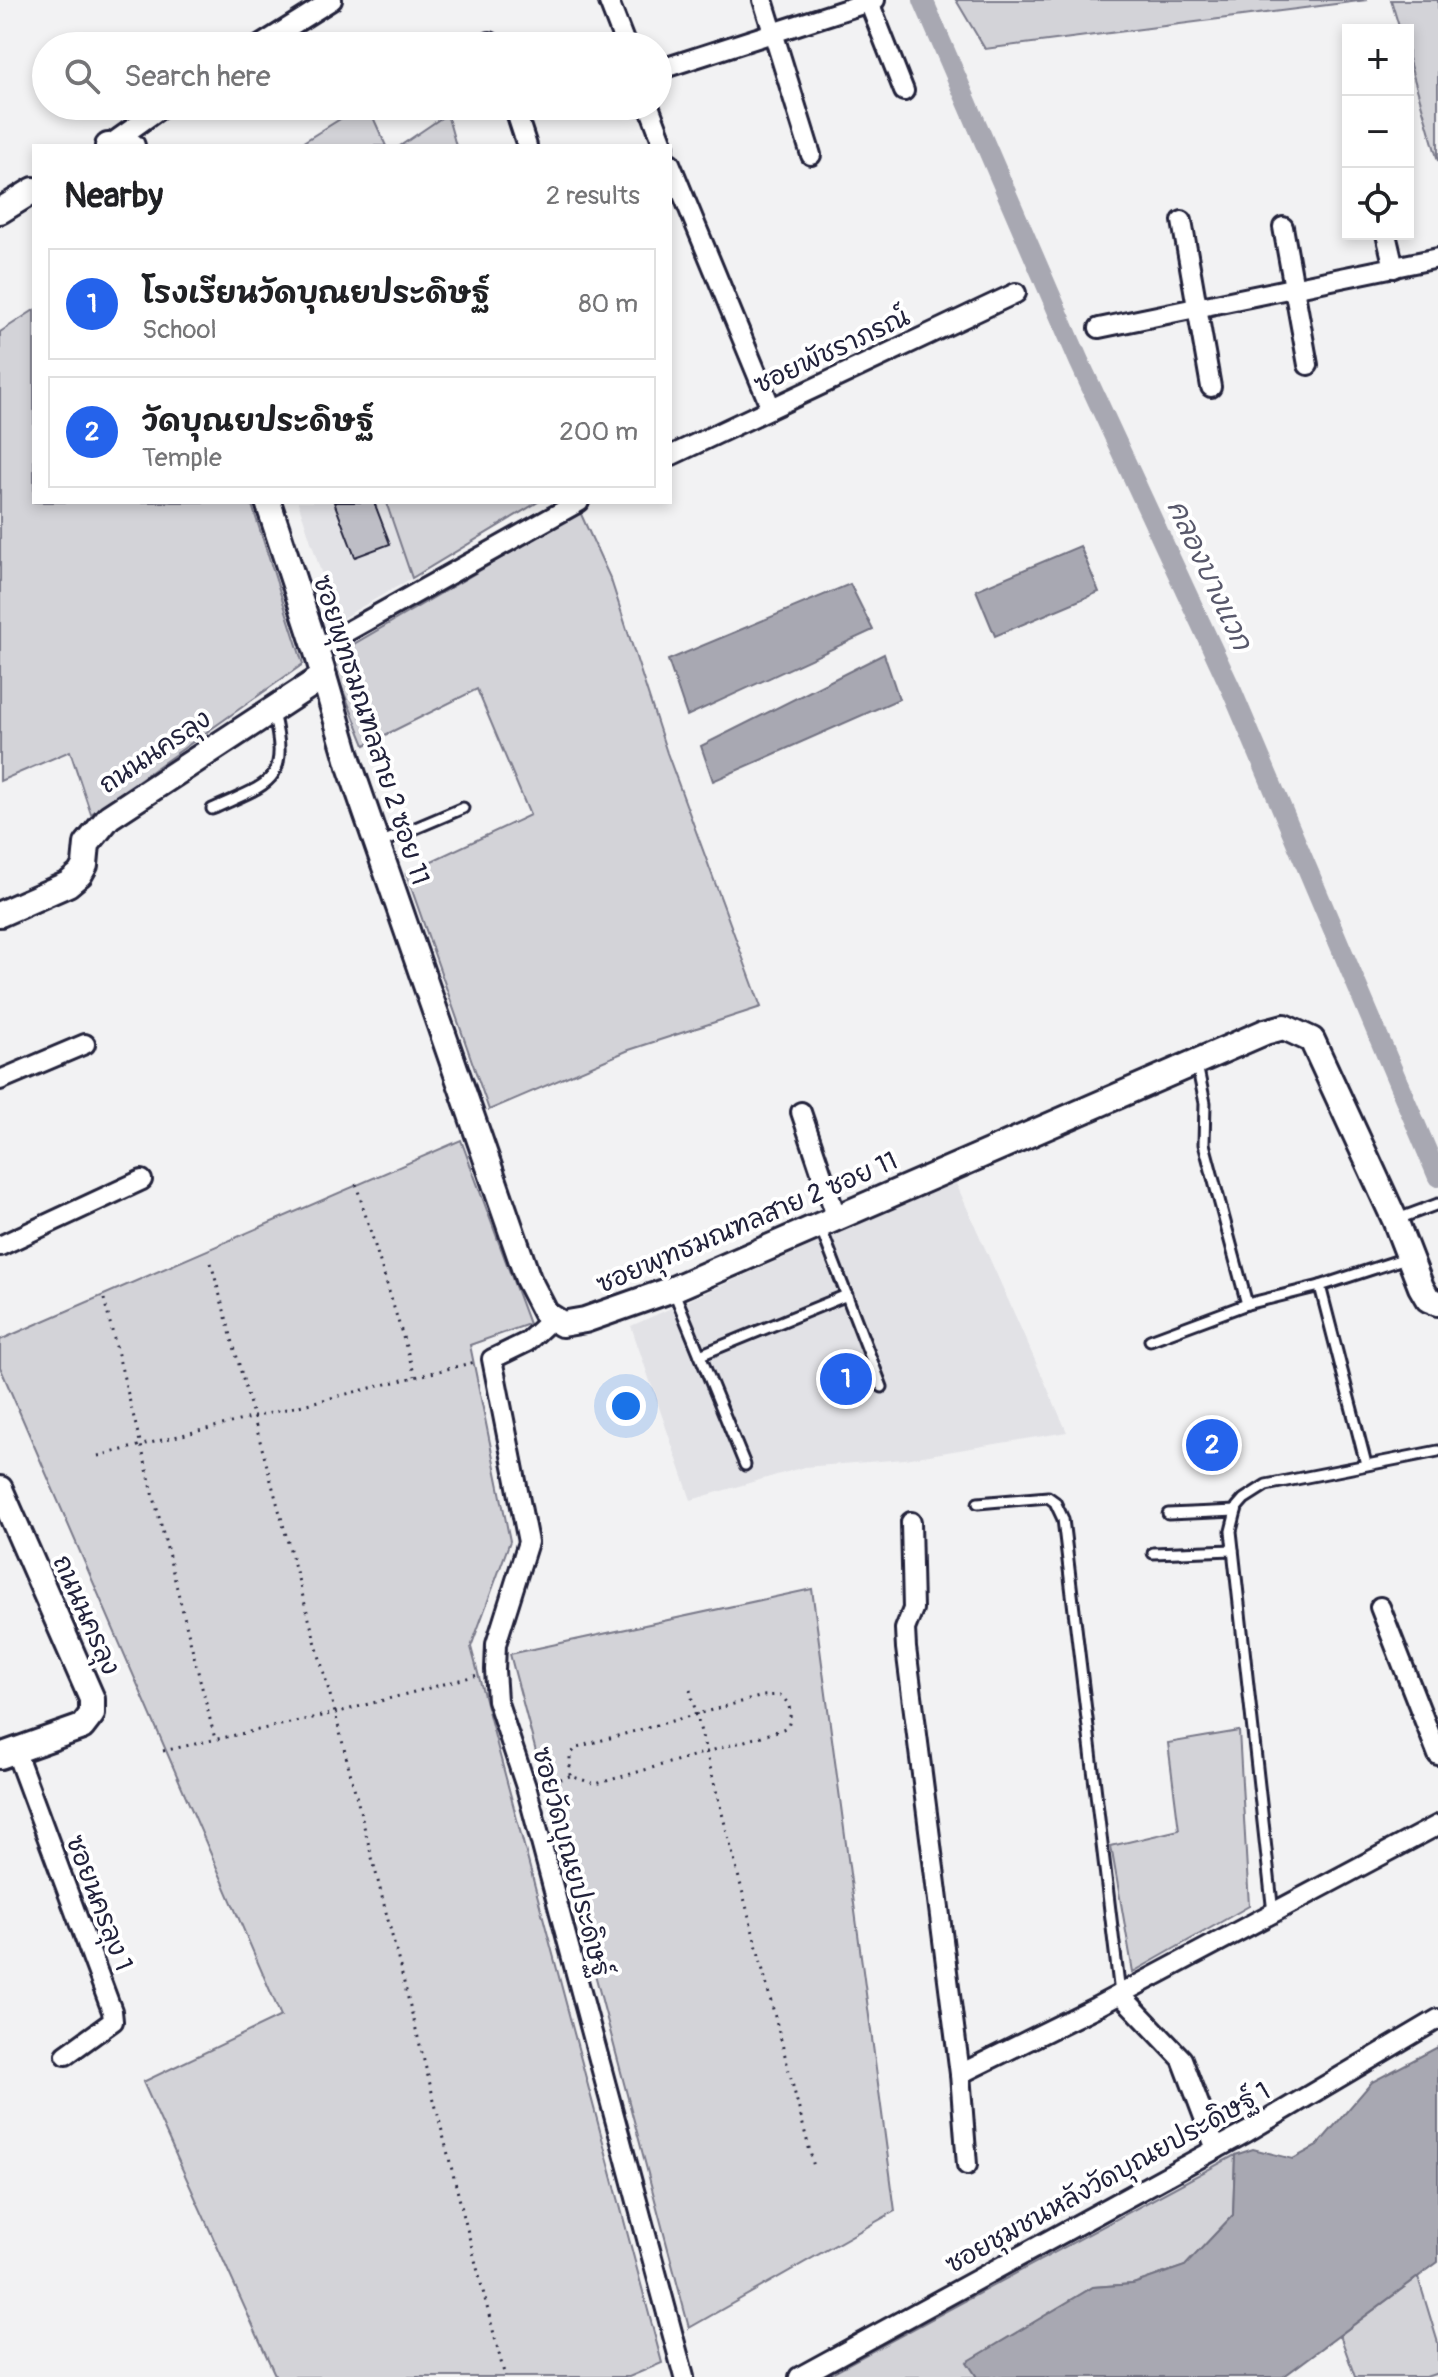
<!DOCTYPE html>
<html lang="en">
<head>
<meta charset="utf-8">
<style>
	body { margin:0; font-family:Pangolin,"Playpen Sans Thai",sans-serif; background:#f2f2f2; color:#202124 }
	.controls { position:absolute; right:24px; top:24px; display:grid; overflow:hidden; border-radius:0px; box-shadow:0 4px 12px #0003 }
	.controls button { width:72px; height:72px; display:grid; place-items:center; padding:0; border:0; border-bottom:2px solid #e0e0e0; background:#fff; color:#202124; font:40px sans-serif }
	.you { position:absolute; left:626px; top:1406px; width:28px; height:28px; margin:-20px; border:6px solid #fff; border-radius:50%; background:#1a73e8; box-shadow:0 0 0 12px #1a73e833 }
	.badge { display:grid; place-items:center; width:52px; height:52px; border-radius:50%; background:#2563eb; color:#fff; font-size:26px; font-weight:700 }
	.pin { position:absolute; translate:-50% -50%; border:4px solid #fff; box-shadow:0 2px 8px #0006 }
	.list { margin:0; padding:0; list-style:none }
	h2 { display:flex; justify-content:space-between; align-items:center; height:104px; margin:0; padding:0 32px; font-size:34px }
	h2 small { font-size:26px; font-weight:400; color:#757577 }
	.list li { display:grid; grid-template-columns:52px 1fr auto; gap:24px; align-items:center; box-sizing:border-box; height:112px; margin:0 16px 16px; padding:0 16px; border:2px solid #e0e0e0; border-radius:0px }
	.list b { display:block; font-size:30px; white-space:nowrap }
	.list p { margin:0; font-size:26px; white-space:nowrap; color:#757577 }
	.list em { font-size:26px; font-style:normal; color:#757577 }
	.icon { flex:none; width:44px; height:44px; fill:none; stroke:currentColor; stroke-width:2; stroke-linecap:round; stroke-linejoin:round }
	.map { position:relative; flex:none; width:1438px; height:2377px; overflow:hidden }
	.search { position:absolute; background:#fff; box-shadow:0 4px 12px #0003; left:32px; top:32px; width:640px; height:88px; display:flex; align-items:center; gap:20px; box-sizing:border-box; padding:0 28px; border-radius:44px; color:#757577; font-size:30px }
	.panel { position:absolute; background:#fff; box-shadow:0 4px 12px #0003; left:32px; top:144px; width:640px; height:360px; border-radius:0px }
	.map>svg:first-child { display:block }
	.built { fill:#e2e2e6 }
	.green { fill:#d3d3d8; stroke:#7a7a8a; stroke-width:2 }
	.water { fill:#a8a8b2; stroke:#727282; stroke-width:2 }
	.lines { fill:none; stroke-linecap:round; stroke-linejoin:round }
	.canal { stroke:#a8a8b2; stroke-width:20 }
	.building { fill:#bebec6; stroke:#22223b; stroke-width:2 }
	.service-casing { stroke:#22223b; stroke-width:15 }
	.minor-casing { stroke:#22223b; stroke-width:24 }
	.tertiary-casing { stroke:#22223b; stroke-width:30 }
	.path { stroke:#22223b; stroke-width:3; stroke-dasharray:2 6; stroke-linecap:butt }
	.service { stroke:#fff; stroke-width:9 }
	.minor { stroke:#fff; stroke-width:18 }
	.tertiary { stroke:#fff; stroke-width:24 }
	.labels { text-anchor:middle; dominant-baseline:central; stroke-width:8; stroke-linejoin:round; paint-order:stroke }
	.street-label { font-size:26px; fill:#22223b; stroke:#fff }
	.water-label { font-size:28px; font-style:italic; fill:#58586b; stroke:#fff }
</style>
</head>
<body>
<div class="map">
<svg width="1438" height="2377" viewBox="0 0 1438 2377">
	<rect width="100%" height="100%" fill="#f2f2f3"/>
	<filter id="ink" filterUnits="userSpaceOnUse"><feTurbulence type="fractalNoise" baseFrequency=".0125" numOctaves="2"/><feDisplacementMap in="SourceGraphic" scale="16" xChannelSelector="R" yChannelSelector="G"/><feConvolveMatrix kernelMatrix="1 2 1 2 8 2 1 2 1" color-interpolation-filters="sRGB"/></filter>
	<g filter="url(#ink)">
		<g class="built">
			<polygon points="298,502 386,502 412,578 337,621"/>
			<polygon points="955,1181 1067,1432 905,1459 804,1467 691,1500 631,1326"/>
		</g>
		<g class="green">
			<polygon points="956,0 1367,0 985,49"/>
			<polygon points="1391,0 1438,0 1438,161 1408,58 1408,30 1400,30"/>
			<polygon points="361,106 368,106 386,146 297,146"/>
			<polygon points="447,114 456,146 400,146"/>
			<polygon points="34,310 34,502 251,502 303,664 91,814 70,751 0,781 0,332"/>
			<polygon points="386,502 538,502 412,578"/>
			<polygon points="580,512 611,580 667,753 761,1007 629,1050 489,1110 406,873 530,815 477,689 365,745 330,658"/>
			<polygon points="461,1140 529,1324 470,1345 510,1541 471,1647 662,2363 629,2377 276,2377 143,2082 281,2016 0,1367 0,1340"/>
			<polygon points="812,1589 895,2211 689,2328 510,1654"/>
			<polygon points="1239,1731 1249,1906 1133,1972 1111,1846 1179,1830 1168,1743"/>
			<polygon points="1235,2155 1233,2215 1185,2266 1133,2284 1093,2287 968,2362 977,2377 824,2377"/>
			<polygon points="1418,2277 1438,2343 1438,2373 1426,2377 1355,2377 1340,2335"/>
		</g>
		<g class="water">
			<polygon points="1080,546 1099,592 995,636 976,590"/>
			<polygon points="850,584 873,630 687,716 668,660"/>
			<polygon points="884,654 899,699 713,781 701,746"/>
			<polygon points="1438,2047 1438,2262 1283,2377 977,2377 967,2362 1093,2287 1133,2284 1185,2266 1233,2215 1235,2155 1253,2149 1293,2159 1317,2146 1372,2082"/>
		</g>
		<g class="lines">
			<polyline class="canal" points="923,0 1079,361 1232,691 1438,1177"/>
		</g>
		<polygon class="building" points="334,502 374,502 390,544 355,557"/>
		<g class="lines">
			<g class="service-casing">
				<g id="service">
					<path d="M212,809C269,783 291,783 273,713"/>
					<polyline points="378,844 463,808"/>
					<polyline points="1197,1065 1205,1103 1204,1144 1247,1304 1320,1286 1366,1464"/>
					<polyline points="1395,1220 1438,1204"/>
					<polyline points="820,1226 882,1387"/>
					<polyline points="1320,1286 1406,1258"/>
					<polyline points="674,1292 745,1465"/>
					<polyline points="1150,1340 1247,1304"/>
					<polyline points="700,1355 847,1295"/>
					<polyline points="978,1503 1048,1497 1055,1502 1063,1519 1120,1994"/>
					<polyline points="1168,1514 1236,1511"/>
					<polyline points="1153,1553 1233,1550"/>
					<polyline points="1273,1913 1231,1531 1237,1507 1244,1499 1266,1485 1438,1451"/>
				</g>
			</g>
			<g class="minor-casing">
				<g id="minor">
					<polyline points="763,0 811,155"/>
					<polyline points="609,2 626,46"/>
					<polyline points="869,2 904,91"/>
					<polyline points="490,42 491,46"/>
					<polyline points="259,46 332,0"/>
					<polyline points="658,70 875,0"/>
					<polyline points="514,106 527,146"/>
					<polyline points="649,106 664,146"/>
					<polyline points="516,113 541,106"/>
					<polyline points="112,143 164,106"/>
					<polyline points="670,163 771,408"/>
					<polyline points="1182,221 1211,387"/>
					<polyline points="1283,227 1308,365"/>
					<polyline points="1386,234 1394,268"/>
					<polyline points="1099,328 1438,258"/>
					<polyline points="670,456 1016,293"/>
					<polyline points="316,649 579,502"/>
					<polyline points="0,1080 85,1044"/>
					<polyline points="801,1112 836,1216"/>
					<polyline points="0,1246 142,1180"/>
					<polyline points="553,1318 527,1342 492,1359 528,1542 496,1644 495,1670 497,1700 527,1790 684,2377"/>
					<polyline points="911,1522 913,1609 905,1629 906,1648 960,2074 967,2165"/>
					<polyline points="1380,1607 1438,1755"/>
					<polyline points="15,1750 112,2011 113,2021 66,2055"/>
					<polyline points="1120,1994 1182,2059 1216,2149"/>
					<polyline points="960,2074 1096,2007 1438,1825"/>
					<polyline points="799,2377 1247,2132 1438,2019"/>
				</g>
			</g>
			<g class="tertiary-casing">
				<g id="tertiary">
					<polyline points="108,146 132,146"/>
					<polyline points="0,211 34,190"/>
					<polyline points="268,502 316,649 350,766 528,1279 546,1314 562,1324 585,1320 673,1289 1265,1032 1284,1027 1312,1040 1395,1220 1421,1287 1428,1299 1438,1303"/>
					<polyline points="0,914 68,884 80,874 85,865 87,844 109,817 324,676"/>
					<polyline points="0,1489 92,1699 92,1714 82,1727 0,1756"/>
				</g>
			</g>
			<g class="path">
				<polyline points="356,1184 415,1376"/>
				<polyline points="211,1263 335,1713 505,2377"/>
				<polyline points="104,1299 215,1739"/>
				<polyline points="98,1456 475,1362"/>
				<polyline points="690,1690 814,2167"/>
				<polyline points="163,1751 335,1713 478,1675"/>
				<path d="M545,1784L570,1776L596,1784L769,1734L788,1727C792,1713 791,1704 780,1695L763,1696L577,1747L570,1755V1776"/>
			</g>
			<use href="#service" class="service"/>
			<use href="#minor" class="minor"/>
			<use href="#tertiary" class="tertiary"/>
		</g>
	</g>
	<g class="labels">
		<g class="street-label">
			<text transform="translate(832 351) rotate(-25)">ซอยพัชราภรณ์</text>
			<text transform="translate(371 730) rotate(72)">ซอยพุทธมณฑลสาย 2 ซอย 11</text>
			<text transform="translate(155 752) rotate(-34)">ถนนนครลุง</text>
			<text transform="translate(747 1223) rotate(-23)">ซอยพุทธมณฑลสาย 2 ซอย 11</text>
			<text transform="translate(86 1615) rotate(66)">ถนนนครลุง</text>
			<text transform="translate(571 1862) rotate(75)">ซอยวัดบุณยประดิษฐ์</text>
			<text transform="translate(99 1903) rotate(69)">ซอยนครลุง 1</text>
			<text transform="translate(1108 2178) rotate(-29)">ซอยชุมชนหลังวัดบุณยประดิษฐ์ 1</text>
		</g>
		<g class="water-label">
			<text transform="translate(1209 575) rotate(65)">คลองบางแวก</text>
		</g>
	</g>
</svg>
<div class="controls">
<button>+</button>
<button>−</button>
<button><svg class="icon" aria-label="locate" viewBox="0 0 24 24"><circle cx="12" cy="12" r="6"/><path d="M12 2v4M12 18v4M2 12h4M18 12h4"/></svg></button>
</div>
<div class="you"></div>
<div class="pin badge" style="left:846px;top:1379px">1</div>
<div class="pin badge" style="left:1212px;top:1445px">2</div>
<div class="search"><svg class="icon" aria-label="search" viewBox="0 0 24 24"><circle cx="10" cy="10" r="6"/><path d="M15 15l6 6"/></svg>Search here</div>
<section class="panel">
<h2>Nearby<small>2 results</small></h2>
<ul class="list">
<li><span class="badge">1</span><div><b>โรงเรียนวัดบุณยประดิษฐ์</b><p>School</p></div><em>80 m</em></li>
<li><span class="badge">2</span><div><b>วัดบุณยประดิษฐ์</b><p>Temple</p></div><em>200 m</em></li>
</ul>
</section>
</div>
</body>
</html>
